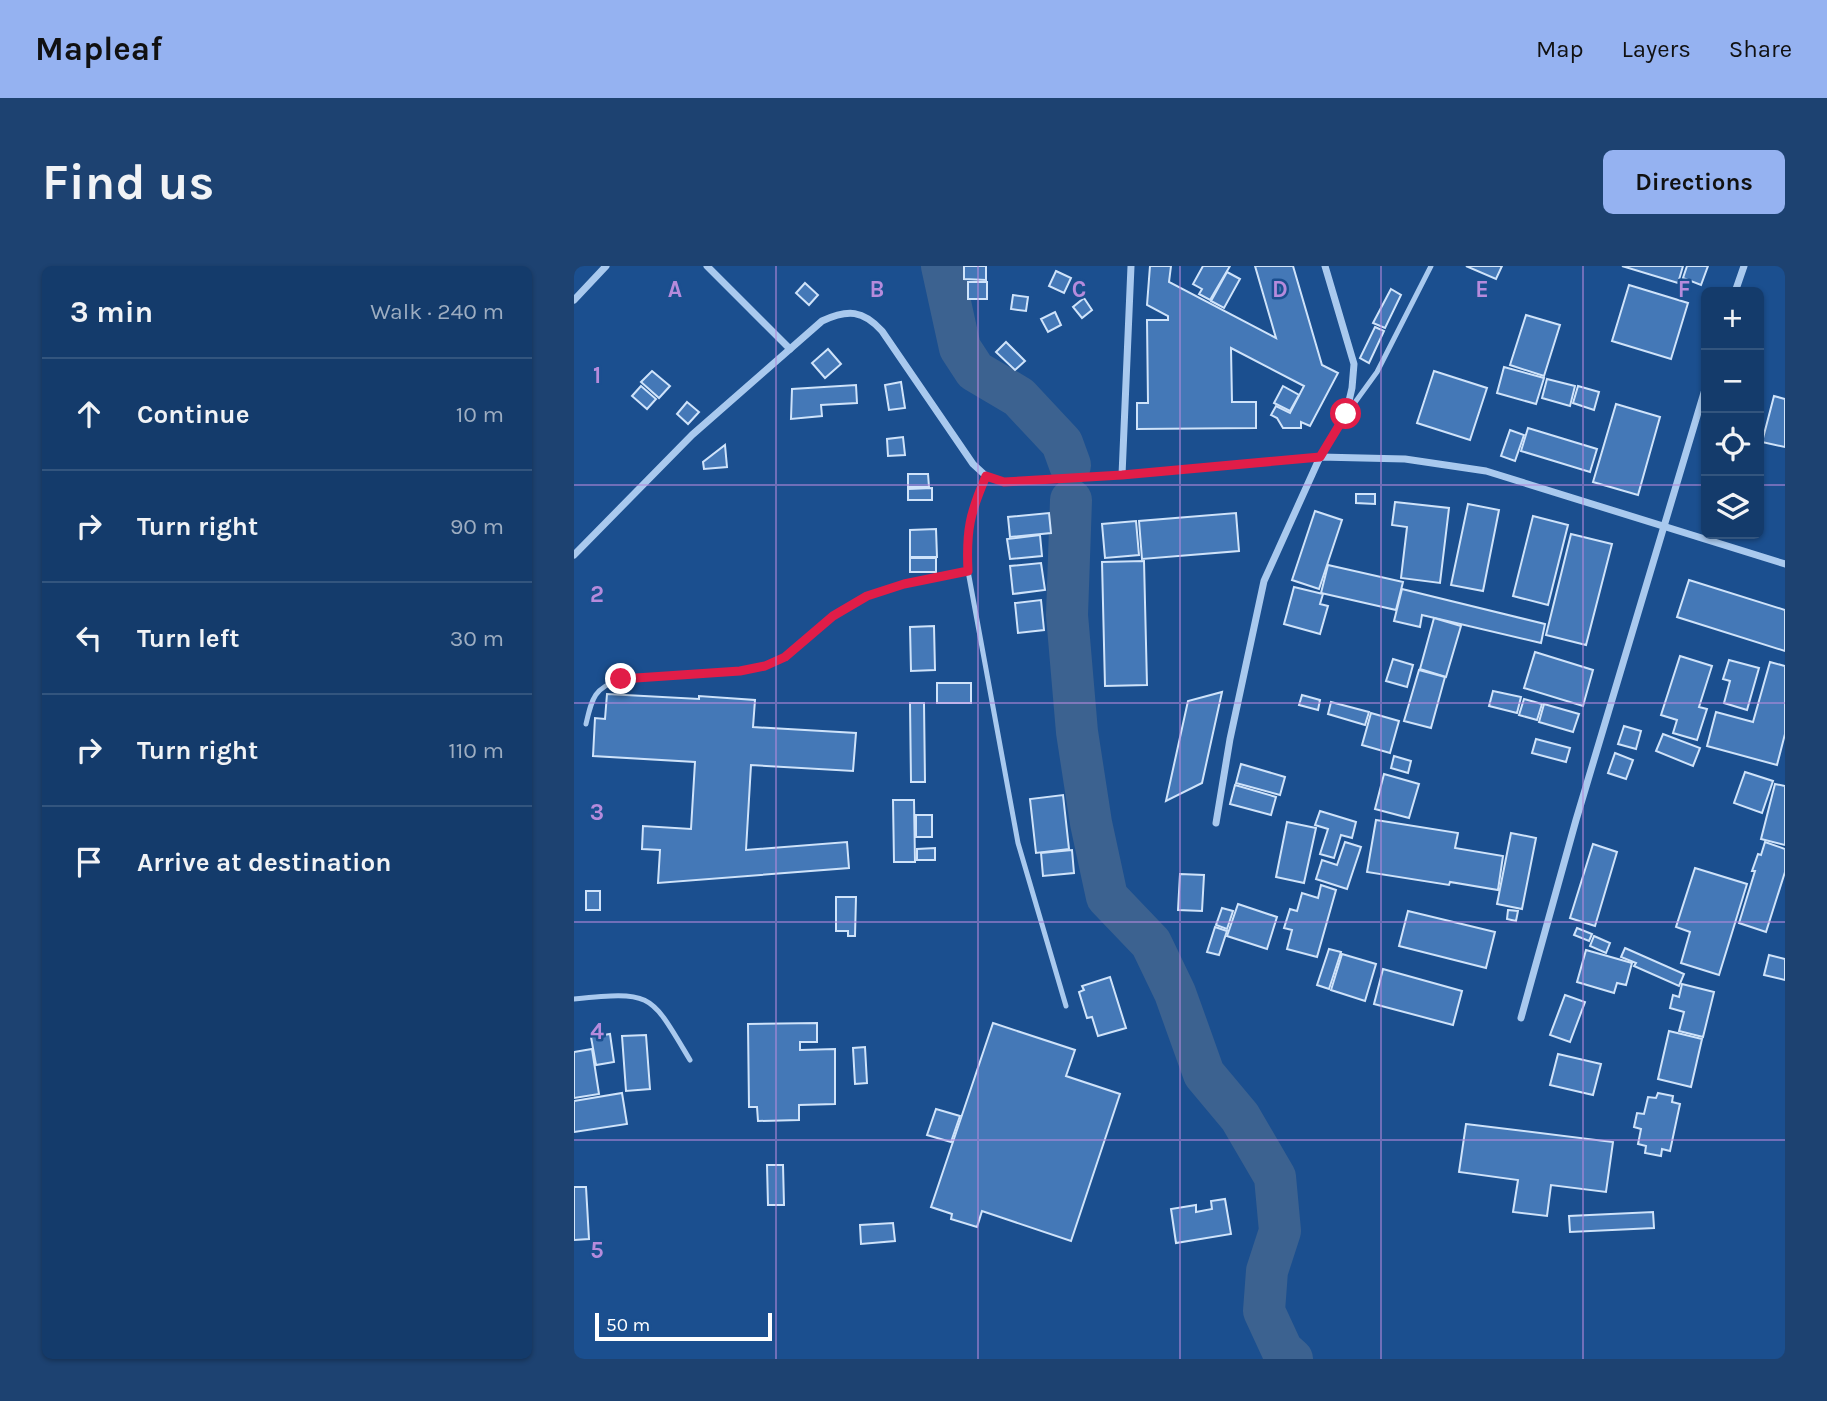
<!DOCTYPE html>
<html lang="en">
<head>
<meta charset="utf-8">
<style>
	body { margin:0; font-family:Karla,sans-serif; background:#1d4271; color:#f1f3f6 }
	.controls { position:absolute; right:21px; top:21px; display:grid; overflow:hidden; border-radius:10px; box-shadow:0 2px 5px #0004 }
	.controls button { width:63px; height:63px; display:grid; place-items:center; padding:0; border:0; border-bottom:2px solid #33557e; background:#143b6b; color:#f1f3f6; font:35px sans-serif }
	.scale { position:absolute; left:21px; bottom:18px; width:177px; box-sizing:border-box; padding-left:7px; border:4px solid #fff; border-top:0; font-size:19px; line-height:24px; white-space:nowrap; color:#fff; -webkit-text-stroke:5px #1b4f8f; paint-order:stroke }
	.stop { position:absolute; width:21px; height:21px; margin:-16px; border:5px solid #e11d48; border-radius:50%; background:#fff }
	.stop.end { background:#e11d48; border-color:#fff; box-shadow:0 2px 7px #0008 }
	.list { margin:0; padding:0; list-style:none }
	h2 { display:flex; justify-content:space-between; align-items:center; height:91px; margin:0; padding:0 28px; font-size:30px }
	h2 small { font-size:23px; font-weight:400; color:#9dadc1 }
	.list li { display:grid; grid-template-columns:46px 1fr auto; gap:21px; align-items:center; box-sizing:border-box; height:112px; padding:0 28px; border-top:2px solid #33557e }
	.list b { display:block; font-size:26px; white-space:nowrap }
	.list em { font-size:23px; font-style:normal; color:#9dadc1 }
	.icon { flex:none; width:38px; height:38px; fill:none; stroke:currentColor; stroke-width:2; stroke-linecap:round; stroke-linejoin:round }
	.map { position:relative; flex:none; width:1211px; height:1093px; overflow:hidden; border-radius:10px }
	header { display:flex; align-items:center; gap:42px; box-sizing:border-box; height:98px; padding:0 35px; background:#95b2f1; color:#111 }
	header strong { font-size:33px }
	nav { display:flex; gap:38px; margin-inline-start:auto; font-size:24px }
	.intro { display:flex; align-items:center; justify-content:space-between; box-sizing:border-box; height:168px; padding:0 42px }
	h1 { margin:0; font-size:49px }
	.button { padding:18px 32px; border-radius:10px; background:#95b2f1; color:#111; font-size:24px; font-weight:700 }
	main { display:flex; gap:42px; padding:0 42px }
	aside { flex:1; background:#143b6b; border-radius:10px; box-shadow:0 2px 5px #0004 }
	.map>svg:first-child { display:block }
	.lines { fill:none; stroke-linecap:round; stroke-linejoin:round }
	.river { stroke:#3c6290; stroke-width:42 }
	.building { fill:#4478b7; stroke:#cfe3fa; stroke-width:2 }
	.lane { stroke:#a9c9ee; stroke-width:5 }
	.street { stroke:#a9c9ee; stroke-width:7 }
	.route { stroke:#e11d48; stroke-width:9 }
	.grid { fill:none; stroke:#b68bdc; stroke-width:2; stroke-opacity:0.55 }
	.grid-label { font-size:23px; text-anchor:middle; font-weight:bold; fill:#b68bdc; stroke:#1b4f8f; stroke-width:5; stroke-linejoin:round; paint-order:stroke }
</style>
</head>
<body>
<header>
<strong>Mapleaf</strong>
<nav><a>Map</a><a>Layers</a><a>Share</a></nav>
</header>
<div class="intro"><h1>Find us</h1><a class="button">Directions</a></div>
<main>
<aside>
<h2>3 min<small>Walk · 240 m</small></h2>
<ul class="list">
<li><svg class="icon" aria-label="ahead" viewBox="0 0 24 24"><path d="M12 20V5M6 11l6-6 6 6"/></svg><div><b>Continue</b></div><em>10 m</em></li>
<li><svg class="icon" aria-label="right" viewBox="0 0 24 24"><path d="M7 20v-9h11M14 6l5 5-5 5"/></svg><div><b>Turn right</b></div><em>90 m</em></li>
<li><svg class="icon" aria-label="left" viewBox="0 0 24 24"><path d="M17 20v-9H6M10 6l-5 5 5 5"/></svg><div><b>Turn left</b></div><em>30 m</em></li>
<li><svg class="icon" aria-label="right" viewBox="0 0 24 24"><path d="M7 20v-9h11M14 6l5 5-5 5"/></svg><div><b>Turn right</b></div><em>110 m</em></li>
<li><svg class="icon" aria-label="arrive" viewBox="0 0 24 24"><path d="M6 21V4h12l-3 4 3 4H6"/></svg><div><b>Arrive at destination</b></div></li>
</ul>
</aside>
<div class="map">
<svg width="1211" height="1093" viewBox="0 0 1211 1093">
	<rect width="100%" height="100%" fill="#1b4f8f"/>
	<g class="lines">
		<g class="river">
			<polyline points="368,0 386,82 401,105 445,131 488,177 496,199"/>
			<polyline points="497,234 493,349 503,466 517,557 533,631 577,677 601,727 630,808 666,851 701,911 706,965 693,1005 690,1045 708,1084 718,1093"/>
		</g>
	</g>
	<g class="building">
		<polygon points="390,0 412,0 412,14 390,13"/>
		<polygon points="576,0 597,0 595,16 702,72 681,0 719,0 748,99 764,107 736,160 727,156 727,162 709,162 703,152 697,149 702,140 716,147 730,120 657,82 658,136 682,136 682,162 563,163 563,137 574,137 573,54 594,54 594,50 573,39"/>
		<polygon points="629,0 656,0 636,34 625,28 628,23 619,18"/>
		<polygon points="892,0 928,0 922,13"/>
		<polygon points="1048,0 1109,0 1104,17"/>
		<polygon points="1113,0 1134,0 1127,19 1109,12"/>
		<polygon points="482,5 497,12 490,27 475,20"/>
		<polygon points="653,6 666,13 650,42 637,35"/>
		<rect x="394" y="16" width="19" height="17"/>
		<polygon points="231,17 244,29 235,39 222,27"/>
		<polygon points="1055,19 1114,37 1097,93 1038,75"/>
		<polygon points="817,23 827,29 811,62 799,57"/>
		<polygon points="439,29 454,31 452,45 437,43"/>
		<polygon points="510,32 518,44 508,52 499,41"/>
		<polygon points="481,46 487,59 474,66 467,53"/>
		<polygon points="952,49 986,59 970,110 936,99"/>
		<polygon points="801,61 810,65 795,97 786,92"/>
		<polygon points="432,76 451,95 441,104 422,86"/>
		<polygon points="254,83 267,98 251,112 238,97"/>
		<polygon points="930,101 970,112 962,138 923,127"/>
		<polygon points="78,105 96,120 85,132 67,116"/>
		<polygon points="860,105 913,122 896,174 843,157"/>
		<polygon points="973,113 1001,120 996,140 968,132"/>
		<polygon points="327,116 331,142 315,144 311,119"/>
		<polygon points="282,119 283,137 247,139 248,150 217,153 218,123"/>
		<polygon points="67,120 82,133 73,143 58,130"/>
		<polygon points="709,120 725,129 716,145 700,137"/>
		<polygon points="1004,120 1025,126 1020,144 999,137"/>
		<polygon points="1200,130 1211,133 1211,181 1188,176"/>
		<polygon points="113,136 125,146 114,158 103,148"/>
		<polygon points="1042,138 1086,151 1064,229 1019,216"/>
		<polygon points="954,162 1023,183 1016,206 947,185"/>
		<polygon points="936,164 950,169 941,195 927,190"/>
		<polygon points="329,171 331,189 314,190 313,173"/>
		<polygon points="151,179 153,201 130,203 129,196"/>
		<polygon points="334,208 354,208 355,221 334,221"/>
		<polygon points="358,222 358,234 334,234 334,223"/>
		<polygon points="782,228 801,228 801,238 782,237"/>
		<polygon points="821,236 875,242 866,317 827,312 833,261 818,259"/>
		<polygon points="894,238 925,244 909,325 877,319"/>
		<polygon points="741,245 768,254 745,323 718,314"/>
		<polygon points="475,247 477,267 436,271 434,251"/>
		<polygon points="662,247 665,285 568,293 565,255"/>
		<polygon points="959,250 994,259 974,339 939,330"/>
		<polygon points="562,255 565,289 531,292 528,258"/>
		<polygon points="362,263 363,291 336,291 336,264"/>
		<polygon points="997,268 1038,278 1012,379 972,369"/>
		<polygon points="466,269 468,290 436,293 433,273"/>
		<rect x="336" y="292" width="26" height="14"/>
		<polygon points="570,295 573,419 531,420 528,296"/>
		<polygon points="467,297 471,324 439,328 436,300"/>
		<polygon points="754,299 829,316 822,344 747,327"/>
		<polygon points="1115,314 1211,344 1211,385 1103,351"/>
		<polygon points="720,321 749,328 746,338 754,340 746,368 710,358"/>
		<polygon points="828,323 971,358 967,377 848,349 846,361 820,355"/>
		<polygon points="467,334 470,364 444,367 441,337"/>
		<polygon points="860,352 887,360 872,411 846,403"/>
		<polygon points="360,360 361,404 337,405 336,361"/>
		<polygon points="961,386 1019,404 1009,440 950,422"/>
		<polygon points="1106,390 1138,400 1125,441 1133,443 1123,474 1099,467 1103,454 1087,449"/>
		<polygon points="819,393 839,399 833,421 812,415"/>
		<polygon points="1155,394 1185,402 1173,444 1150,437 1156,415 1149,413"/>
		<polygon points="1196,396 1211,400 1211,468 1203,499 1133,480 1142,446 1179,456"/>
		<polygon points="845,404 871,411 857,462 830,455"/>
		<rect x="363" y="417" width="34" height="20"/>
		<polygon points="919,425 947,431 943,447 915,440"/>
		<polygon points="648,426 628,517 592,535 614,435"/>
		<polygon points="33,428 125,433 125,430 181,434 179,461 282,467 279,505 177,499 172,584 273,576 275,602 84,617 86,584 68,583 69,560 117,563 121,496 19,490 21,452 31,453"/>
		<polygon points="728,429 746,434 744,444 725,439"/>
		<polygon points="950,433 968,438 963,454 945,449"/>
		<polygon points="757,436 795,446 791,459 754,448"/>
		<polygon points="336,437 350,437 351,516 337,516"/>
		<polygon points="970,438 1005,448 999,466 965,456"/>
		<polygon points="797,447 825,455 816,487 788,479"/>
		<polygon points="1050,460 1067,465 1062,483 1044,478"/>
		<polygon points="1089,468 1126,482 1119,500 1082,485"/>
		<polygon points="962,473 996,482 992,496 958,487"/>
		<polygon points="1041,487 1059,494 1052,513 1034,507"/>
		<polygon points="820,490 837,495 834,507 817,502"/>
		<polygon points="667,498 711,511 706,529 662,517"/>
		<polygon points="1171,506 1199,515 1188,547 1160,537"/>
		<polygon points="810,508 845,518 835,552 801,543"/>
		<polygon points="1201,518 1211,520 1211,579 1187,573"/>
		<polygon points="661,519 702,531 697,549 656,538"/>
		<polygon points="489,529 495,583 462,587 456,533"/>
		<polygon points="319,534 340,534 341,596 320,596"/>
		<polygon points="746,545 782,556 778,572 767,569 760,592 746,588 754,563 741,559"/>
		<rect x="342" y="549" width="16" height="22"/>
		<polygon points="802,554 884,567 881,582 929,590 924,624 876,616 875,619 793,606"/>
		<polygon points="713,556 742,562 730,617 702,611"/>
		<polygon points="937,567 962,572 948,643 923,638"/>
		<polygon points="771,576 787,581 773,623 742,613 748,594 763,599"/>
		<polygon points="1191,576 1211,583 1211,606 1192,666 1165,657 1181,605 1178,605 1184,588 1187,589"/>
		<polygon points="1019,578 1043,586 1021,660 996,652"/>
		<polygon points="361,582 361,594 343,594 343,583"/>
		<polygon points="498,584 500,607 469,610 467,587"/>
		<polygon points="1121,602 1173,618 1145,709 1107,697 1116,666 1102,661"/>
		<polygon points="606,608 630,609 628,645 604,644"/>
		<polygon points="747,619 762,624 743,691 713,683 718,664 710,662 716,643 723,645 728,627 744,632"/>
		<rect x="12" y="625" width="14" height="19"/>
		<polygon points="262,631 282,631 281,670 274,670 274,665 262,665"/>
		<polygon points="664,638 703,651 693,683 653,670"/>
		<polygon points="648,642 659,645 653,663 642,659"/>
		<polygon points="934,644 944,645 942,655 933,653"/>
		<polygon points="834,645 921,666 912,702 825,680"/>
		<polygon points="641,661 653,665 645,689 633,686"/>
		<polygon points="1003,662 1018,668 1015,675 1000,669"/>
		<polygon points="1020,670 1036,677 1032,687 1016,680"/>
		<polygon points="1051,682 1110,708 1105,720 1060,700 1062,697 1047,691"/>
		<polygon points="755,683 767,686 755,723 743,719"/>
		<polygon points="1012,684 1058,697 1052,719 1043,717 1040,727 1003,716"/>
		<polygon points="768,688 802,698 791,735 757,724"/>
		<polygon points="1195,689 1211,693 1211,714 1190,709"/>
		<polygon points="809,703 888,725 879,759 800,738"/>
		<polygon points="536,711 552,762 524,770 518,751 513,752 505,726 510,724 508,720"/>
		<polygon points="1108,718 1140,726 1129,771 1105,765 1110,746 1096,742 1099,729 1105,731"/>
		<polygon points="991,729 1011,736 996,776 976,769"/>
		<polygon points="243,757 243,776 226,776 226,784 261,783 261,838 225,839 225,854 184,855 183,841 175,841 174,758"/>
		<polygon points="419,757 501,784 492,810 546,828 497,975 408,945 403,961 377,953 378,948 357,941"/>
		<polygon points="1095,765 1128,773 1117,821 1084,813"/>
		<polygon points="36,768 40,796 22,799 17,771"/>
		<polygon points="72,769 76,823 52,825 48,770"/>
		<polygon points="291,781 293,817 281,818 279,782"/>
		<polygon points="18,783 25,828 0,832 0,786"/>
		<polygon points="984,788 1027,798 1019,829 976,819"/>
		<polygon points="48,827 53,858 0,866 0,835"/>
		<polygon points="1084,827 1099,830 1098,836 1106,838 1096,885 1088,883 1087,890 1071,887 1072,880 1064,878 1067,863 1060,861 1063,847 1070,848 1074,831 1082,832"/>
		<polygon points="362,843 386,850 377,876 353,869"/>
		<polygon points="892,858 1039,876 1032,926 977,919 973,950 939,946 944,914 885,906"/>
		<polygon points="193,899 209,899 210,939 194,939"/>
		<polygon points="0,921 12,921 15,973 0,974"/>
		<polygon points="651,933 657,968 602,977 597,943 622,939 622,946 638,943 637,935"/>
		<polygon points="1079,946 1080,962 996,966 995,950"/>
		<polygon points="319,957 321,975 287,978 286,959"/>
	</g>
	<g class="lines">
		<g class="lane">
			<polyline points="774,146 803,106 857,0"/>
			<path d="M412,210C396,247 392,264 394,305L444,577L492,740"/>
			<path d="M12,458C18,432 20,422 47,413L166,405L191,400L211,391L259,350L293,330L330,318L394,305"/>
			<path d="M0,733C79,725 76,727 116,794"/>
		</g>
		<g class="street">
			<polyline points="133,0 216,83"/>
			<polyline points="1161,26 1170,0"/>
			<polyline points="0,34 32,0"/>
			<polyline points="548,209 557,0"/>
			<path d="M0,289L118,169L248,55C274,43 289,44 308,65L399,198L412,210L430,216L548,209L746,191L831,193L912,205L1211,298"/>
			<polyline points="642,557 656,473 690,315 746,191 772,148 778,122 780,98 751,0"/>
			<polyline points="947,752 1002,554 1132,120"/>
		</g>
	</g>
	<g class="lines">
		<path class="route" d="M47,413L166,405L191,400L211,391L259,350L293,330L330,318L394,305C392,264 396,247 412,210L430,216L548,209L746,191L772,148"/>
	</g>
	<path class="grid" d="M202,0V1093M404,0V1093M606,0V1093M807,0V1093M1009,0V1093M0,219H1132M1185,219H1211M0,437H1211M0,656H1211M0,874H1211"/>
	<g class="grid-label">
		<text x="101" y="31">A</text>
		<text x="303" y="31">B</text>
		<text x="505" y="31">C</text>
		<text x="706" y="31">D</text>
		<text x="908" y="31">E</text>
		<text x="1110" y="31">F</text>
		<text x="23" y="117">1</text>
		<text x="23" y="336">2</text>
		<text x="23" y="554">3</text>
		<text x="23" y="773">4</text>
		<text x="23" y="992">5</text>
	</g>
</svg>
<div class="controls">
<button>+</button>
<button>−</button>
<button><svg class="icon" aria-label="locate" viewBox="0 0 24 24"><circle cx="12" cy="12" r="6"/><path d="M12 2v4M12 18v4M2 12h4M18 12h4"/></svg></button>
<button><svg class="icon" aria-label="layers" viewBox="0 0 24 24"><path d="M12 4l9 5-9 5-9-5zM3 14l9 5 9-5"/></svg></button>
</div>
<div class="scale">50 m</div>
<div class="stop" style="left:772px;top:148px"></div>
<div class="stop end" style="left:47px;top:413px"></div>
</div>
</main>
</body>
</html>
